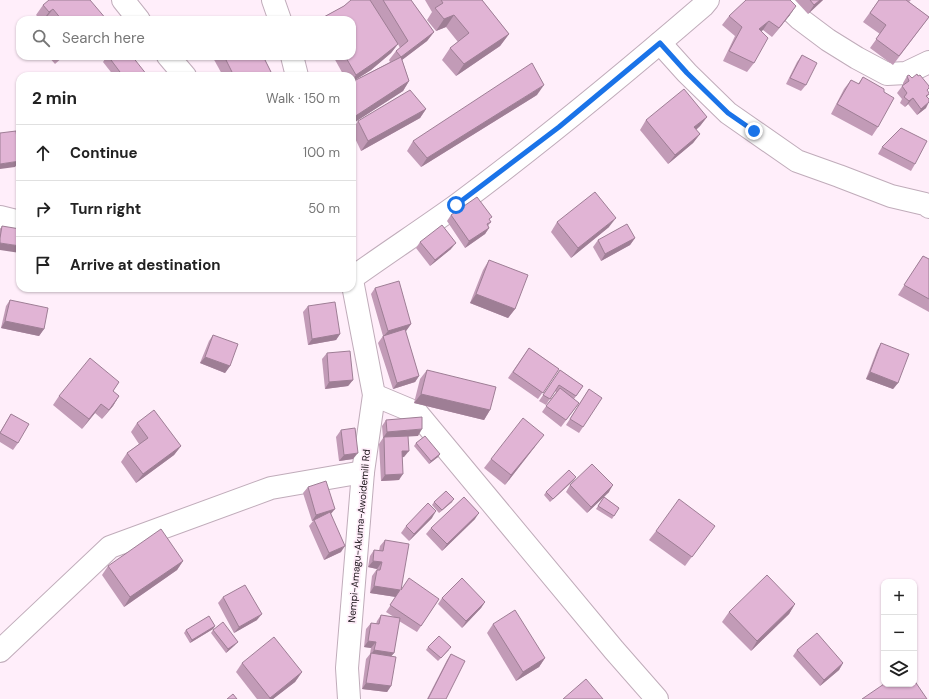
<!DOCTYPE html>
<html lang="en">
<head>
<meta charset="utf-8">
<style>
	body { margin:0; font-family:"DM Sans",sans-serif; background:#f2f2f2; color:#222 }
	.controls { position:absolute; right:12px; bottom:12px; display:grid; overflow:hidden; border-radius:8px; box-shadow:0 1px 3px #0004 }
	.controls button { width:36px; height:36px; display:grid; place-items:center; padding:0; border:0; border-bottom:1px solid #e0e0e0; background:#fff; color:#222; font:20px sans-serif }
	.stop { position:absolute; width:12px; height:12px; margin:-9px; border:3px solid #1a73e8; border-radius:50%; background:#fff }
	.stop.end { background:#1a73e8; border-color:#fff; box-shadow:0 1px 4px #0008 }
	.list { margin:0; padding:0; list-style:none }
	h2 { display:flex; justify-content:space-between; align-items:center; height:52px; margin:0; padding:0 16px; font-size:17px }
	h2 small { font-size:13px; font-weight:400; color:#767676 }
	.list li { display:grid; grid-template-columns:26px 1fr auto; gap:12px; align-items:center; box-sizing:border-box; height:56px; padding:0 16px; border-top:1px solid #e0e0e0 }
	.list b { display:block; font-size:15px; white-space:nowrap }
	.list em { font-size:13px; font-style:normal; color:#767676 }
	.icon { flex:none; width:22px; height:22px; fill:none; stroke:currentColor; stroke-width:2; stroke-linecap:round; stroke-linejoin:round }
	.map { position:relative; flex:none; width:929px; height:699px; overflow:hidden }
	.search { position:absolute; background:#fff; box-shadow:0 1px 3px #0004; left:16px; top:16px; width:340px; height:44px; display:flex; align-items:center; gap:10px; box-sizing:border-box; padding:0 14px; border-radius:12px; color:#767676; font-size:15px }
	.panel { position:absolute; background:#fff; box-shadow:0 1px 3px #0004; left:16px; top:72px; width:340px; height:220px; border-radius:12px }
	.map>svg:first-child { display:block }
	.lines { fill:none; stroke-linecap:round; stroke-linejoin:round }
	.minor-casing { stroke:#c0acba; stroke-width:24 }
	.minor { stroke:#fff; stroke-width:22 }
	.wall { fill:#c29bb7 }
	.shaded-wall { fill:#9e7e95 }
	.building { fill:#e1b4d5; stroke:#9e7e95 }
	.route { stroke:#1a73e8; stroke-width:5 }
	.labels { text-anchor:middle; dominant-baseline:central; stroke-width:3.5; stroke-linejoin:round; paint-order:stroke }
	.street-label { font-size:10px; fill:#171015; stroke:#ffeefa }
</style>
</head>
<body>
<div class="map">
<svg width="929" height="699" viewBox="0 0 929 699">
	<rect width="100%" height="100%" fill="#ffeefa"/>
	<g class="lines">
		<g class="minor-casing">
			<g id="minor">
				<polyline points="123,0 139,20"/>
				<polyline points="273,0 280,20"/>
				<polyline points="780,0 800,19 828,40 857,58 887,74 906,73 929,62"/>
				<polyline points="660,43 687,73 728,113 797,161 839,176 891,196 925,204 929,207"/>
				<polyline points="168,56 185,76"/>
				<polyline points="292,56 297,76"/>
				<polyline points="0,217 20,222"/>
				<path d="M352,278C387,253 422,230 457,205C542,142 623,75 703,6L708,0"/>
				<polyline points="374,395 417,413 614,650 657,699"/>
				<polyline points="0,651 110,547 271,488 363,472"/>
				<polyline points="349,699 347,668 363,472 374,395 352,280"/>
			</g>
		</g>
		<use href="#minor" class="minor"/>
	</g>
	<g class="wall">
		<polygon points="351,0 370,0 386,26 370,0 411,0 434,32 427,41 402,60 409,81 403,91 352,124 352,82 390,62 389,60 396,51 400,48 398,44 391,53 371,70 352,82 352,76 344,76 333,56 352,56 352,20 321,20 322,18 344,6"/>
		<polygon points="425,0 482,0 509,34 500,46 456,76 442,60 450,48 458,42 446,27 436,31 427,20 432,12"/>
		<polygon points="795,0 823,0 808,14"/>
		<polygon points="879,0 911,0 909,2 929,17 893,65 870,48 880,34 863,22"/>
		<polygon points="43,5 107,20 48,20 46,18 44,20 41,20 36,15"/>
		<polygon points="790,15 772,37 763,30 761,31 754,63 747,72 723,61 735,36 722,25 729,16"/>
		<polygon points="802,55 806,85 801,91 786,84 797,62"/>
		<polygon points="48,56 64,56 55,64"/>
		<polygon points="107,56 146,76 114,76 103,62"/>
		<polygon points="212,56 263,56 273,76 223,76"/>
		<polygon points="907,76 912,78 927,91 929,94 927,97 926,108 917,115 908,104 905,107 900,103 902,99 897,93 903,85 903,83"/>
		<polygon points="863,77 878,127 872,136 831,114 844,89 851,80 858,84"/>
		<polygon points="537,95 421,167 407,151 413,141"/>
		<polygon points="426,109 420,118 361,151 352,132 352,130 358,121"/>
		<polygon points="707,117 700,126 696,130 700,134 693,143 668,164 640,130 646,120"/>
		<polygon points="882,147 915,164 911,171 878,154"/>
		<polygon points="451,215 491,222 488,226 489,228 485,234 465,248 447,221"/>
		<polygon points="557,222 609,227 571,258 551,232"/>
		<polygon points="2,226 0,250 0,229"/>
		<polygon points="635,238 630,245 601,261 593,247 598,240"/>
		<polygon points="420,242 451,249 430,266 416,248"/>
		<polygon points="923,256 929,259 929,312 898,295"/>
		<polygon points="489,260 515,309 508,318 470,303 483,270"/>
		<polygon points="375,288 411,324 406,331 405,331 419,376 415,382 393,389 378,343 383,336 371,294"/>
		<polygon points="10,300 44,329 39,336 1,328 6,306"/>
		<polygon points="308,306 340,334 336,340 308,345 303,312"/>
		<polygon points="213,335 230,366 225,373 200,363 209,341"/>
		<polygon points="881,343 898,383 893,389 866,379 877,350"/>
		<polygon points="529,348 559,369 538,399 508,378"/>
		<polygon points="327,353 353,380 348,386 325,389 322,359"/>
		<polygon points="427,370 490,410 484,420 414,403 420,379"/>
		<polygon points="560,370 583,386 574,399 579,403 561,427 542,412 556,392 555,391 546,405 539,401"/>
		<polygon points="119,382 113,391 119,396 113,406 102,419 95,413 82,429 53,405 59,396"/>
		<polygon points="589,389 583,427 579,433 566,425"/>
		<polygon points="11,414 18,443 13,450 0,442 0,432"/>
		<polygon points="386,420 418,436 408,436 404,457 402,457 399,480 381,481 379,444 383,438 382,426"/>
		<polygon points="137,423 181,446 174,455 136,483 121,462 127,453 139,444 131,432"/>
		<polygon points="341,430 353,459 339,461 336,437"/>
		<polygon points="416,443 440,454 438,457 429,464 414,446"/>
		<polygon points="537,444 505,485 484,468 491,459"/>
		<polygon points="574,480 550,502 544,495 546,492"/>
		<polygon points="570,485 609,492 587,513 566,492"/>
		<polygon points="308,487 331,514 341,552 324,560 309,526 313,521 312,521 303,493"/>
		<polygon points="604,497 619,508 612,519 596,509"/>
		<polygon points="434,502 452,502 439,513 432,505"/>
		<polygon points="432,518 409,541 401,533 406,526"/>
		<polygon points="475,519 442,551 426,534 431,528"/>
		<polygon points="656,531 708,535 685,566 649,540"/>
		<polygon points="385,540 401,590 439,599 417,632 399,621 394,653 391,656 391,686 387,692 362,689 366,659 370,654 371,648 364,647 366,629 371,623 376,624 377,621 381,615 394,617 386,612 396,597 370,593 372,576 377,569 368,567 370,556 374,550 379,551 380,546"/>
		<polygon points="183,561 177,570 124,607 102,575 108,566"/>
		<polygon points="223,597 257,620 234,633 218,603"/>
		<polygon points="442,598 485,602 481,608 462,628 438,604"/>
		<polygon points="795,604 789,614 751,651 722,622 729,612"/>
		<polygon points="493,624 545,658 539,667 516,681 487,633"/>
		<polygon points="215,626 213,629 190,643 184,633 186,630"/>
		<polygon points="213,630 235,645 226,653 211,633"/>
		<polygon points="428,647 449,650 438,661 426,650"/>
		<polygon points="797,650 843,663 839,670 820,686 793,656"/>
		<polygon points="451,654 446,699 427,699 447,660"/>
		<polygon points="242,663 302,672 295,682 273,699 257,699 236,672"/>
	</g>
	<g class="shaded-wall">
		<polygon points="820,0 823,0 808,14 814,5"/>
		<polygon points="796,6 790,15 772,37 779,28"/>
		<polygon points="53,9 46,18 43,20 49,12"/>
		<polygon points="454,15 446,27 436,31 444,19"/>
		<polygon points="769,21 763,30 752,38 759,29"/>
		<polygon points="434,32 427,41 394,66 401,57"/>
		<polygon points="509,34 500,46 456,76 464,64"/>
		<polygon points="398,44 391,53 371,70 352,82 352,80 356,75"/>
		<polygon points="409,81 403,91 352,124 352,120 354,117"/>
		<polygon points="544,85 537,95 421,167 427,158"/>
		<polygon points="913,98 908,104 905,107 909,101"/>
		<polygon points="929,102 926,108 917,115 921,109"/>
		<polygon points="426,109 420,118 361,151 368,141"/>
		<polygon points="707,117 700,126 688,137 694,127"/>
		<polygon points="700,134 693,143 668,164 675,155"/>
		<polygon points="20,161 15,167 0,169 0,164"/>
		<polygon points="616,218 609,227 571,258 578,248"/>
		<polygon points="489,228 485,234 465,248 469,241"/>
		<polygon points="635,238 630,245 601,261 605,254"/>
		<polygon points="0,243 20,246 20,253 0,250"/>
		<polygon points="456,243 451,249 430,266 435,260"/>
		<polygon points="476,294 515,309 508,318 470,303"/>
		<polygon points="5,321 44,329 39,336 1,328"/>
		<polygon points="411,324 406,331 383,337 388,331"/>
		<polygon points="340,334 336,340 308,345 312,339"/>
		<polygon points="205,357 230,366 225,373 200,363"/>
		<polygon points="870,372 898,383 893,389 866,379"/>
		<polygon points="419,376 415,382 393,389 397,383"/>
		<polygon points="353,380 348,386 325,389 329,382"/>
		<polygon points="421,394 490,410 484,420 414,403"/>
		<polygon points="119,396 113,406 102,419 109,410"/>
		<polygon points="101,404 95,413 82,429 89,419"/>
		<polygon points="422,429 418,436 383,438 387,432"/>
		<polygon points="544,435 537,444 505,485 511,475"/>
		<polygon points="181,446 174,455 136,483 143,474"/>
		<polygon points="402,451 409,451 404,457 398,458"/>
		<polygon points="358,453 353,459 339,461 344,455"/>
		<polygon points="440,454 438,457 429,464 431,461"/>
		<polygon points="403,474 399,480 381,481 385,475"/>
		<polygon points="576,477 574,480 550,502 553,499"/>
		<polygon points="613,485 609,492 587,513 591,507"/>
		<polygon points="454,499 452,502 439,513 442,510"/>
		<polygon points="335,509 330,515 314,520 312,521 316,515"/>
		<polygon points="436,511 432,518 409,541 414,534"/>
		<polygon points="479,513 475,519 442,551 447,544"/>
		<polygon points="345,546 341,552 324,560 329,553"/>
		<polygon points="183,561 177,570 124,607 130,597"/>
		<polygon points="373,561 382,562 377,569 368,567"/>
		<polygon points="374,586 400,590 396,597 370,593"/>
		<polygon points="485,602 481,608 462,628 466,621"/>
		<polygon points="795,604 789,614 751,651 757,641"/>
		<polygon points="262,614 257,620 234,633 239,627"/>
		<polygon points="215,626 213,629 190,643 192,640"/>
		<polygon points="368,641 376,642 371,648 364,647"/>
		<polygon points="238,642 235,645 226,653 228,649"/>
		<polygon points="374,650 394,653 389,659 370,656"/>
		<polygon points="545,658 539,667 516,681 523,672"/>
		<polygon points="843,663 839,670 820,686 824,680"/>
		<polygon points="302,672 295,682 273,699 269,699"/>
		<polygon points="366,683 391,686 387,692 362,689"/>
	</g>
	<g class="building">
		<polygon points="49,0 90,0 107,20 62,20 53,9 49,12 43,5"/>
		<polygon points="351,0 370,0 398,44 378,60 356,75 345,56 352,56 352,20 324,20 322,18 344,6"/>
		<polygon points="383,0 411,0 434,32 401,57 409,81 354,117 352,114 352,82 401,57 396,51 408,41"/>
		<polygon points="441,0 482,0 509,34 464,64 450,48 469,33 454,15 444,19 435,8 443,3"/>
		<polygon points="746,0 790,0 796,6 779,28 769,21 759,29 768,38 754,63 729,51 742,27 729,16"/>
		<polygon points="810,0 820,0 814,5"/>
		<polygon points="879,0 906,0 929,17 899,56 876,39 886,25 870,13"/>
		<polygon points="802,55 817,63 806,85 790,78"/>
		<polygon points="54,56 62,56 58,60"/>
		<polygon points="108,56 132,56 147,75 146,76 123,76"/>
		<polygon points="224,56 263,56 273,76 234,76"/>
		<polygon points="532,63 544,85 427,158 413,141"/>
		<polygon points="917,74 918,76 920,75 929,86 929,88 927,90 929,93 929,94 926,96 929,99 929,102 921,109 913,98 909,101 904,97 907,93 902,86 909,81 907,76 909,75 912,78"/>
		<polygon points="863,77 884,89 884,92 894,98 878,127 837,104 851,80 859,84"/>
		<polygon points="684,89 707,117 694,127 700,134 675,155 646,120"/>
		<polygon points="410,90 426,109 368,141 358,121"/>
		<polygon points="901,128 927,141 915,164 882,147"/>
		<polygon points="16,131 20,161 0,164 0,133"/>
		<polygon points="595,192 616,218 578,248 557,222"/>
		<polygon points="477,197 492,217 489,219 491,222 487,224 489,228 469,241 451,215"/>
		<polygon points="627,224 635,238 605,254 598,240"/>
		<polygon points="442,225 456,243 435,260 420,242"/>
		<polygon points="2,226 20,229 20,246 0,243 0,238"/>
		<polygon points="923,256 929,259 929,299 904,285"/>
		<polygon points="489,260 528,275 515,309 476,294"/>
		<polygon points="399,281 411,324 388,331 375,288"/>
		<polygon points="10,300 48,308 44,329 5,321"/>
		<polygon points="335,302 340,334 312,339 308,306"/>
		<polygon points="405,329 419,376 397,383 383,336"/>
		<polygon points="213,335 238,344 230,366 205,357"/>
		<polygon points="881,343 909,354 898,383 870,372"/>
		<polygon points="529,348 559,369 543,393 513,372"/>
		<polygon points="350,351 353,380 329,382 327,353"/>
		<polygon points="90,358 119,382 113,391 119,396 109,410 101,404 89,419 59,396"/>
		<polygon points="427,370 496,387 490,410 421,394"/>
		<polygon points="560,370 583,386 576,396 559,385 550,399 543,395"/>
		<polygon points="560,388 579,403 566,420 546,406"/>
		<polygon points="589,389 602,398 583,427 570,419"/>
		<polygon points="154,410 181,446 143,474 127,453 148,438 137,423"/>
		<polygon points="11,414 29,424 18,443 0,433"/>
		<polygon points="422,417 422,429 387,432 386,420"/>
		<polygon points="523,418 544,435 511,475 491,459"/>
		<polygon points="355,428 358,453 344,455 341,430"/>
		<polygon points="408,436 409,451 402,451 403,474 385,475 384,437"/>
		<polygon points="425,436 440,454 431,461 416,443"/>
		<polygon points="592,464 613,485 591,507 570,485"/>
		<polygon points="569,470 576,477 553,499 546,492"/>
		<polygon points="326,481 335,509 316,515 308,487"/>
		<polygon points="446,491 454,499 442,510 434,502"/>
		<polygon points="464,497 479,513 447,544 431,528"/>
		<polygon points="604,497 619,508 614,516 598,506"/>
		<polygon points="679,499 715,526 692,557 656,531"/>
		<polygon points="428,503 436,511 414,534 406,526"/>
		<polygon points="330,512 345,546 329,553 314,520"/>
		<polygon points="161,529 183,561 130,597 108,566"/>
		<polygon points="385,540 409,544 401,590 409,578 439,599 421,626 390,605 400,590 374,586 377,570 380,570 382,562 373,561 374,550 383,551"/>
		<polygon points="767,575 795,604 757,641 729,612"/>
		<polygon points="462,578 485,602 466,621 442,598"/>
		<polygon points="245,585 262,614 239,627 223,597"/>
		<polygon points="515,610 545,658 523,672 493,624"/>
		<polygon points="381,615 400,618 394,653 374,650 376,642 368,641 371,623 379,624"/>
		<polygon points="209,616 215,626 192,640 186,630"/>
		<polygon points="223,622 238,642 228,649 213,630"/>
		<polygon points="817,633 843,663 824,680 797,650"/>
		<polygon points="439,636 451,647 441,658 428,647"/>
		<polygon points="274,637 302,672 270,698 242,663"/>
		<polygon points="371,653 396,657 391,686 366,683"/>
		<polygon points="451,654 465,661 446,699 428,699"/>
		<polygon points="586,679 603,699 563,699"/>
		<polygon points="914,680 927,699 862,699 884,684 914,684"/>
		<polygon points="233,694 237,699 227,699"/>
	</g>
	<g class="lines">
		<polyline class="route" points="456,205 559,127 660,43 687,73 728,113 754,131"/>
	</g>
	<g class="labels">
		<g class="street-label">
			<text transform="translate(359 536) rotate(-85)">Nempi-Amagu-Akuma-Awoidemili Rd</text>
		</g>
	</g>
</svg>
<div class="controls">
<button>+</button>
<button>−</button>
<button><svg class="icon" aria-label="layers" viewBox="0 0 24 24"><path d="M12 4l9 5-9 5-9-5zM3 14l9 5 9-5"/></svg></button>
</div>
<div class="stop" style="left:456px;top:205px"></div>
<div class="stop end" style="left:754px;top:131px"></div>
<div class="search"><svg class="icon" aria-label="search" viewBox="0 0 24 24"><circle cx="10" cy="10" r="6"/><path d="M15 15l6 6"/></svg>Search here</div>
<section class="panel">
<h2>2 min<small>Walk · 150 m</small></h2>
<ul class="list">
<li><svg class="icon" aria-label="ahead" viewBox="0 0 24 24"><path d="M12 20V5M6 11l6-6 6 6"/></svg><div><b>Continue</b></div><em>100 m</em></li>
<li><svg class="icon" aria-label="right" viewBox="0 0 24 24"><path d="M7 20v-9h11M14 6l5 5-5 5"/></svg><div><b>Turn right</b></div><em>50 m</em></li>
<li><svg class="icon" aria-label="arrive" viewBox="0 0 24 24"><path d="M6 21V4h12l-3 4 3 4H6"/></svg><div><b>Arrive at destination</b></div></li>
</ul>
</section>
</div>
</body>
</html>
